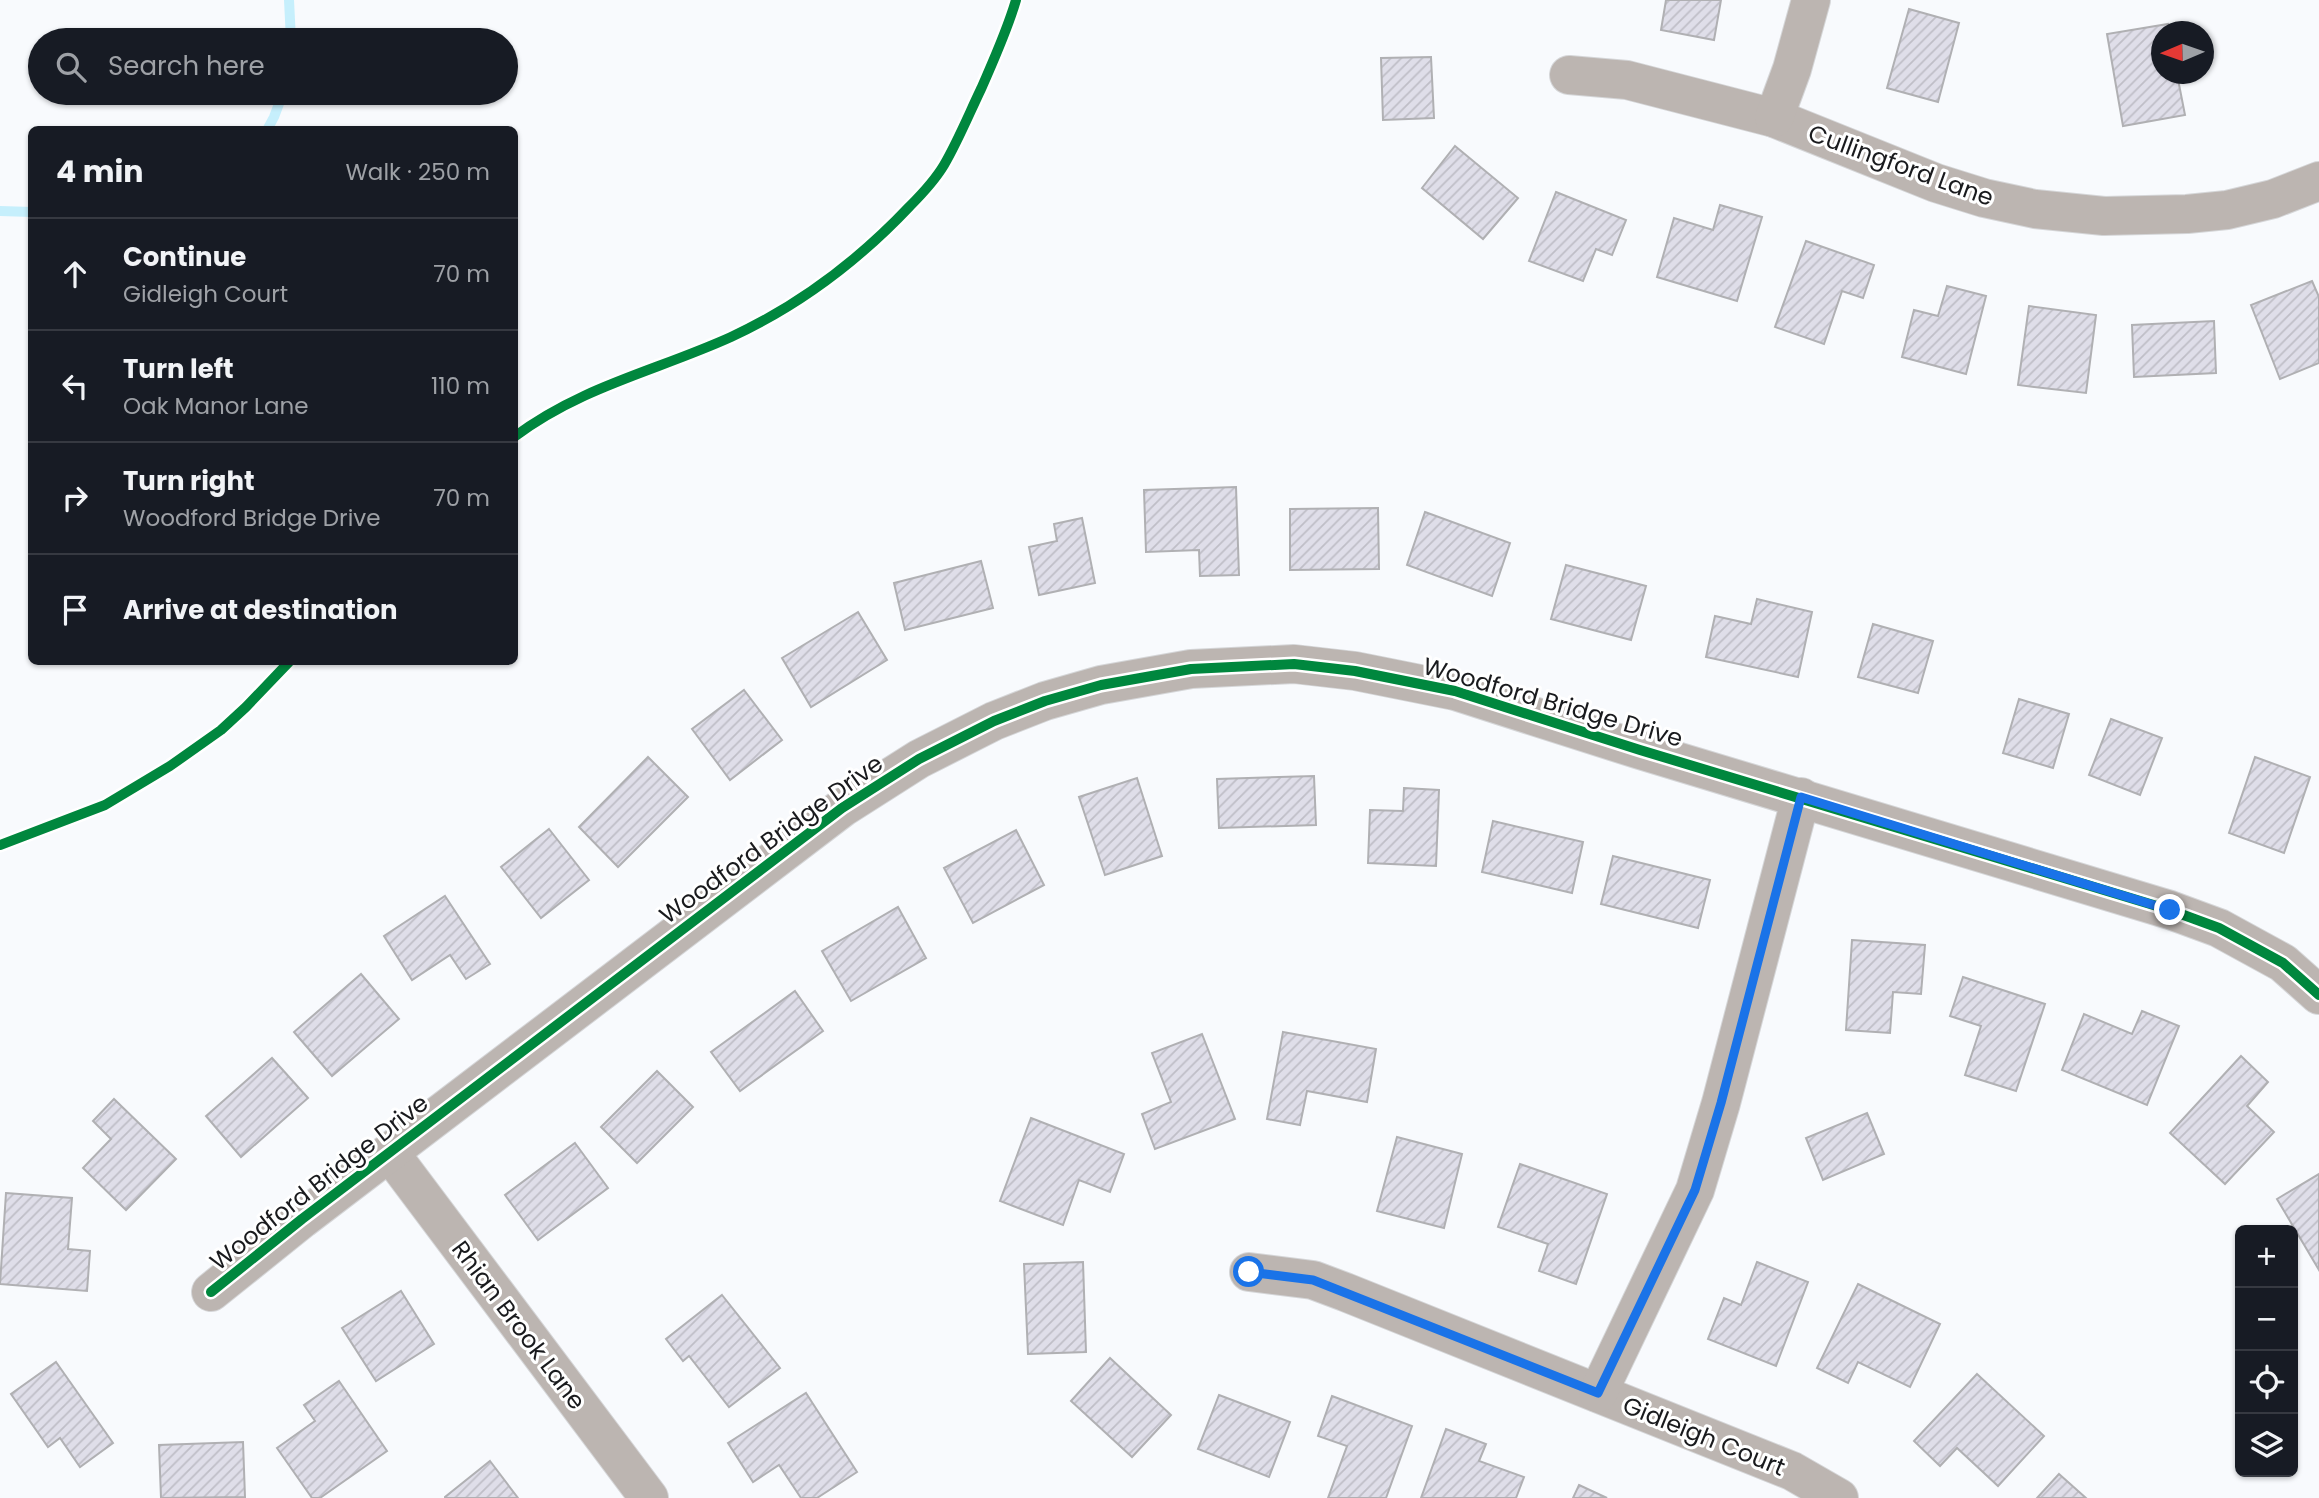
<!DOCTYPE html>
<html lang="en">
<head>
<meta charset="utf-8">
<style>
	body { margin:0; font-family:Poppins,sans-serif; background:#20242c; color:#f1f3f6 }
	.controls { position:absolute; right:21px; bottom:21px; display:grid; overflow:hidden; border-radius:10px; box-shadow:0 2px 5px #0004 }
	.controls button { width:63px; height:63px; display:grid; place-items:center; padding:0; border:0; border-bottom:2px solid #363941; background:#171b24; color:#f1f3f6; font:35px sans-serif }
	.compass { position:absolute; left:2151px; top:21px; width:63px; height:63px; border-radius:50%; background:#171b24; box-shadow:0 2px 5px #0004; rotate:268deg }
	.stop { position:absolute; width:21px; height:21px; margin:-16px; border:5px solid #1a73e8; border-radius:50%; background:#fff }
	.stop.end { background:#1a73e8; border-color:#fff; box-shadow:0 2px 7px #0008 }
	.list { margin:0; padding:0; list-style:none }
	h2 { display:flex; justify-content:space-between; align-items:center; height:91px; margin:0; padding:0 28px; font-size:30px }
	h2 small { font-size:23px; font-weight:400; color:#9ea1a6 }
	.list li { display:grid; grid-template-columns:46px 1fr auto; gap:21px; align-items:center; box-sizing:border-box; height:112px; padding:0 28px; border-top:2px solid #363941 }
	.list b { display:block; font-size:26px; white-space:nowrap }
	.list p { margin:0; font-size:23px; white-space:nowrap; color:#9ea1a6 }
	.list em { font-size:23px; font-style:normal; color:#9ea1a6 }
	.icon { flex:none; width:38px; height:38px; fill:none; stroke:currentColor; stroke-width:2; stroke-linecap:round; stroke-linejoin:round }
	.map { position:relative; flex:none; width:2319px; height:1498px; overflow:hidden }
	.search { position:absolute; background:#171b24; box-shadow:0 2px 5px #0004; left:28px; top:28px; width:490px; height:77px; display:flex; align-items:center; gap:18px; box-sizing:border-box; padding:0 24px; border-radius:38px; color:#9ea1a6; font-size:26px }
	.panel { position:absolute; background:#171b24; box-shadow:0 2px 5px #0004; left:28px; top:126px; width:490px; height:539px; border-radius:10px }
	.map>svg:first-child { display:block }
	.lines { fill:none; stroke-linecap:round; stroke-linejoin:round }
	.stream { stroke:#c6effc; stroke-width:10 }
	.building { fill:url(#building-hatch); stroke:#b0b0b3; stroke-width:2 }
	.street-casing { stroke:#d5d6d8; stroke-width:40 }
	.street { stroke:#bcb5b1; stroke-width:38 }
	.cycleway-casing { stroke:#fff; stroke-width:15 }
	.cycleway { stroke:#00873e; stroke-width:10 }
	.route { stroke:#1a73e8; stroke-width:9 }
	.labels { text-anchor:middle; dominant-baseline:central; stroke-width:6; stroke-linejoin:round; paint-order:stroke }
	.street-label { font-size:24px; fill:#191a1d; stroke:#fff }
</style>
</head>
<body>
<div class="map">
<svg width="2319" height="1498" viewBox="0 0 2319 1498">
	<defs>
		<pattern id="building-hatch" width="6" height="6" patternUnits="userSpaceOnUse" patternTransform="scale(1.75)"><rect width="6" height="6" fill="#dfdee9"/><path d="M-1 1l2-2M0 6l6-6M5 7l2-2" fill="none" stroke="#bfbec7"/></pattern>
	</defs>
	<rect width="100%" height="100%" fill="#f8fafd"/>
	<g class="lines">
		<g class="stream">
			<polyline points="289,0 291,40"/>
			<polyline points="267,130 274,117 283,93"/>
			<polyline points="0,211 32,212"/>
		</g>
	</g>
	<g class="building">
		<polygon points="1666,0 1721,0 1714,40 1661,30"/>
		<polygon points="1909,9 1959,23 1938,102 1887,88"/>
		<polygon points="2168,24 2170,32 2162,32 2162,74 2177,74 2185,115 2123,126 2107,34"/>
		<polygon points="1431,57 1434,118 1383,120 1381,58"/>
		<polygon points="1455,146 1518,198 1483,239 1422,188"/>
		<polygon points="1556,192 1626,220 1612,255 1596,249 1583,281 1529,261"/>
		<polygon points="1720,205 1762,217 1737,301 1657,277 1674,218 1713,230"/>
		<polygon points="1806,241 1874,265 1863,298 1842,291 1824,344 1775,327"/>
		<polygon points="2312,281 2319,297 2319,363 2280,379 2251,305"/>
		<polygon points="1947,286 1986,296 1966,374 1902,357 1914,310 1938,316"/>
		<polygon points="2029,306 2096,315 2086,393 2018,385"/>
		<polygon points="2214,321 2216,373 2134,377 2132,325"/>
		<polygon points="1236,487 1239,575 1200,576 1199,550 1146,552 1144,490"/>
		<polygon points="1378,508 1379,569 1290,570 1290,509"/>
		<polygon points="1425,512 1510,543 1492,596 1407,565"/>
		<polygon points="1082,518 1095,583 1039,595 1029,547 1057,541 1054,524"/>
		<polygon points="981,561 993,608 905,630 894,583"/>
		<polygon points="1566,565 1646,586 1631,640 1551,619"/>
		<polygon points="1757,599 1812,612 1798,677 1706,657 1715,616 1751,624"/>
		<polygon points="858,612 887,660 811,707 782,658"/>
		<polygon points="1873,624 1933,641 1918,693 1858,677"/>
		<polygon points="744,690 782,740 730,780 692,729"/>
		<polygon points="2019,699 2069,714 2053,768 2003,753"/>
		<polygon points="2111,719 2162,738 2140,795 2089,775"/>
		<polygon points="648,757 688,797 618,867 579,827"/>
		<polygon points="2255,757 2310,777 2284,853 2229,833"/>
		<polygon points="1314,776 1316,825 1219,828 1217,779"/>
		<polygon points="1137,778 1162,856 1105,875 1079,797"/>
		<polygon points="1404,788 1439,790 1436,866 1368,863 1370,810 1403,811"/>
		<polygon points="1493,821 1583,842 1572,893 1482,872"/>
		<polygon points="549,829 589,880 541,918 501,867"/>
		<polygon points="1016,830 1044,885 973,923 944,868"/>
		<polygon points="1613,856 1710,880 1698,928 1601,904"/>
		<polygon points="445,896 490,964 466,979 450,955 412,980 384,936"/>
		<polygon points="898,907 926,958 851,1001 822,951"/>
		<polygon points="1852,940 1925,945 1921,994 1893,992 1890,1033 1846,1030"/>
		<polygon points="361,974 399,1019 332,1076 294,1032"/>
		<polygon points="1963,977 2045,1004 2016,1091 1965,1075 1981,1026 1950,1016"/>
		<polygon points="795,991 823,1031 740,1091 711,1052"/>
		<polygon points="2142,1011 2179,1026 2147,1105 2062,1070 2084,1014 2132,1034"/>
		<polygon points="1283,1032 1376,1049 1367,1102 1307,1091 1300,1125 1267,1119"/>
		<polygon points="1202,1034 1235,1119 1155,1149 1142,1114 1171,1102 1152,1053"/>
		<polygon points="2241,1056 2268,1082 2247,1106 2274,1132 2225,1184 2170,1133"/>
		<polygon points="272,1058 308,1098 241,1157 206,1116"/>
		<polygon points="657,1071 693,1107 637,1163 601,1127"/>
		<polygon points="114,1099 176,1159 126,1210 83,1168 111,1139 93,1121"/>
		<polygon points="1867,1113 1884,1154 1823,1180 1806,1138"/>
		<polygon points="1031,1118 1124,1154 1110,1192 1079,1180 1063,1225 1000,1201"/>
		<polygon points="1397,1137 1462,1154 1444,1228 1377,1211"/>
		<polygon points="575,1143 608,1188 538,1240 505,1195"/>
		<polygon points="1520,1164 1607,1194 1576,1284 1539,1271 1548,1244 1498,1227"/>
		<polygon points="2319,1174 2319,1270 2277,1199"/>
		<polygon points="6,1193 72,1198 68,1249 90,1251 87,1291 0,1284"/>
		<polygon points="1083,1262 1086,1352 1028,1354 1024,1264"/>
		<polygon points="1757,1262 1808,1282 1776,1366 1708,1339 1724,1298 1741,1305"/>
		<polygon points="1858,1284 1940,1324 1910,1387 1858,1362 1848,1383 1817,1368"/>
		<polygon points="401,1291 434,1344 376,1381 342,1328"/>
		<polygon points="722,1295 780,1368 729,1407 689,1356 683,1361 666,1339"/>
		<polygon points="1110,1358 1171,1415 1132,1457 1071,1401"/>
		<polygon points="56,1362 113,1443 80,1467 60,1438 48,1447 11,1394"/>
		<polygon points="1977,1374 2044,1436 1998,1486 1957,1448 1940,1466 1914,1441"/>
		<polygon points="339,1381 387,1451 320,1498 312,1498 277,1448 315,1421 304,1405"/>
		<polygon points="806,1393 857,1472 817,1498 801,1498 779,1465 753,1482 728,1443"/>
		<polygon points="1219,1395 1290,1422 1269,1477 1198,1449"/>
		<polygon points="1332,1396 1412,1426 1386,1498 1328,1498 1347,1446 1318,1436"/>
		<polygon points="1446,1429 1486,1444 1479,1461 1524,1477 1516,1498 1421,1498"/>
		<polygon points="243,1442 245,1497 161,1498 159,1445"/>
		<polygon points="490,1461 518,1498 445,1498 445,1497"/>
		<polygon points="2059,1474 2086,1498 2037,1498"/>
		<polygon points="1579,1485 1607,1498 1573,1498"/>
	</g>
	<g class="lines">
		<g class="street-casing">
			<g id="street">
				<polyline points="1569,75 1627,80 1774,118 1936,183 1984,198 2035,209 2104,216 2187,214 2227,210 2273,199 2319,181"/>
				<polyline points="1774,118 1792,69 1811,0"/>
				<polyline points="390,1153 649,1498"/>
				<polyline points="1249,1272 1313,1280 1345,1292 1792,1471 1839,1498"/>
				<polyline points="211,1292 302,1219 842,808 919,759 994,721 1045,701 1101,685 1191,669 1294,664 1355,671 1455,691 1640,750 2170,910 2219,928 2283,963 2319,995"/>
				<polyline points="1598,1393 1695,1190 1721,1103 1801,797"/>
			</g>
		</g>
		<use href="#street" class="street"/>
		<g class="cycleway-casing">
			<g id="cycleway">
				<path d="M514,437C582,386 656,371 731,337C798,306 859,260 910,206C922,194 935,180 944,165C958,141 969,114 981,89C994,59 1007,31 1016,0"/>
				<polyline points="0,845 105,805 170,766 221,730 246,707 289,662"/>
				<polyline points="211,1292 302,1219 842,808 919,759 994,721 1045,701 1101,685 1191,669 1294,664 1355,671 1455,691 1640,750 2170,910 2219,928 2283,963 2319,995"/>
			</g>
		</g>
		<use href="#cycleway" class="cycleway"/>
	</g>
	<g class="lines">
		<polyline class="route" points="1249,1272 1313,1280 1598,1393 1695,1190 1721,1103 1801,797 2170,910"/>
	</g>
	<g class="labels">
		<g class="street-label">
			<text transform="translate(1901 165) rotate(20)">Cullingford Lane</text>
			<text transform="translate(1553 702) rotate(16)">Woodford Bridge Drive</text>
			<text transform="translate(771 839) rotate(-36)">Woodford Bridge Drive</text>
			<text transform="translate(319 1182) rotate(-38)">Woodford Bridge Drive</text>
			<text transform="translate(519 1325) rotate(53)">Rhian Brook Lane</text>
			<text transform="translate(1704 1436) rotate(22)">Gidleigh Court</text>
		</g>
	</g>
</svg>
<div class="controls">
<button>+</button>
<button>−</button>
<button><svg class="icon" aria-label="locate" viewBox="0 0 24 24"><circle cx="12" cy="12" r="6"/><path d="M12 2v4M12 18v4M2 12h4M18 12h4"/></svg></button>
<button><svg class="icon" aria-label="layers" viewBox="0 0 24 24"><path d="M12 4l9 5-9 5-9-5zM3 14l9 5 9-5"/></svg></button>
</div>
<svg class="compass" viewBox="-18 -18 36 36"><path d="M0-13l5 13h-10z" fill="#e53935"/><path d="M0 13l5-13h-10z" fill="#9ea1a6"/></svg>
<div class="stop" style="left:1249px;top:1272px"></div>
<div class="stop end" style="left:2170px;top:910px"></div>
<div class="search"><svg class="icon" aria-label="search" viewBox="0 0 24 24"><circle cx="10" cy="10" r="6"/><path d="M15 15l6 6"/></svg>Search here</div>
<section class="panel">
<h2>4 min<small>Walk · 250 m</small></h2>
<ul class="list">
<li><svg class="icon" aria-label="ahead" viewBox="0 0 24 24"><path d="M12 20V5M6 11l6-6 6 6"/></svg><div><b>Continue</b><p>Gidleigh Court</p></div><em>70 m</em></li>
<li><svg class="icon" aria-label="left" viewBox="0 0 24 24"><path d="M17 20v-9H6M10 6l-5 5 5 5"/></svg><div><b>Turn left</b><p>Oak Manor Lane</p></div><em>110 m</em></li>
<li><svg class="icon" aria-label="right" viewBox="0 0 24 24"><path d="M7 20v-9h11M14 6l5 5-5 5"/></svg><div><b>Turn right</b><p>Woodford Bridge Drive</p></div><em>70 m</em></li>
<li><svg class="icon" aria-label="arrive" viewBox="0 0 24 24"><path d="M6 21V4h12l-3 4 3 4H6"/></svg><div><b>Arrive at destination</b></div></li>
</ul>
</section>
</div>
</body>
</html>
